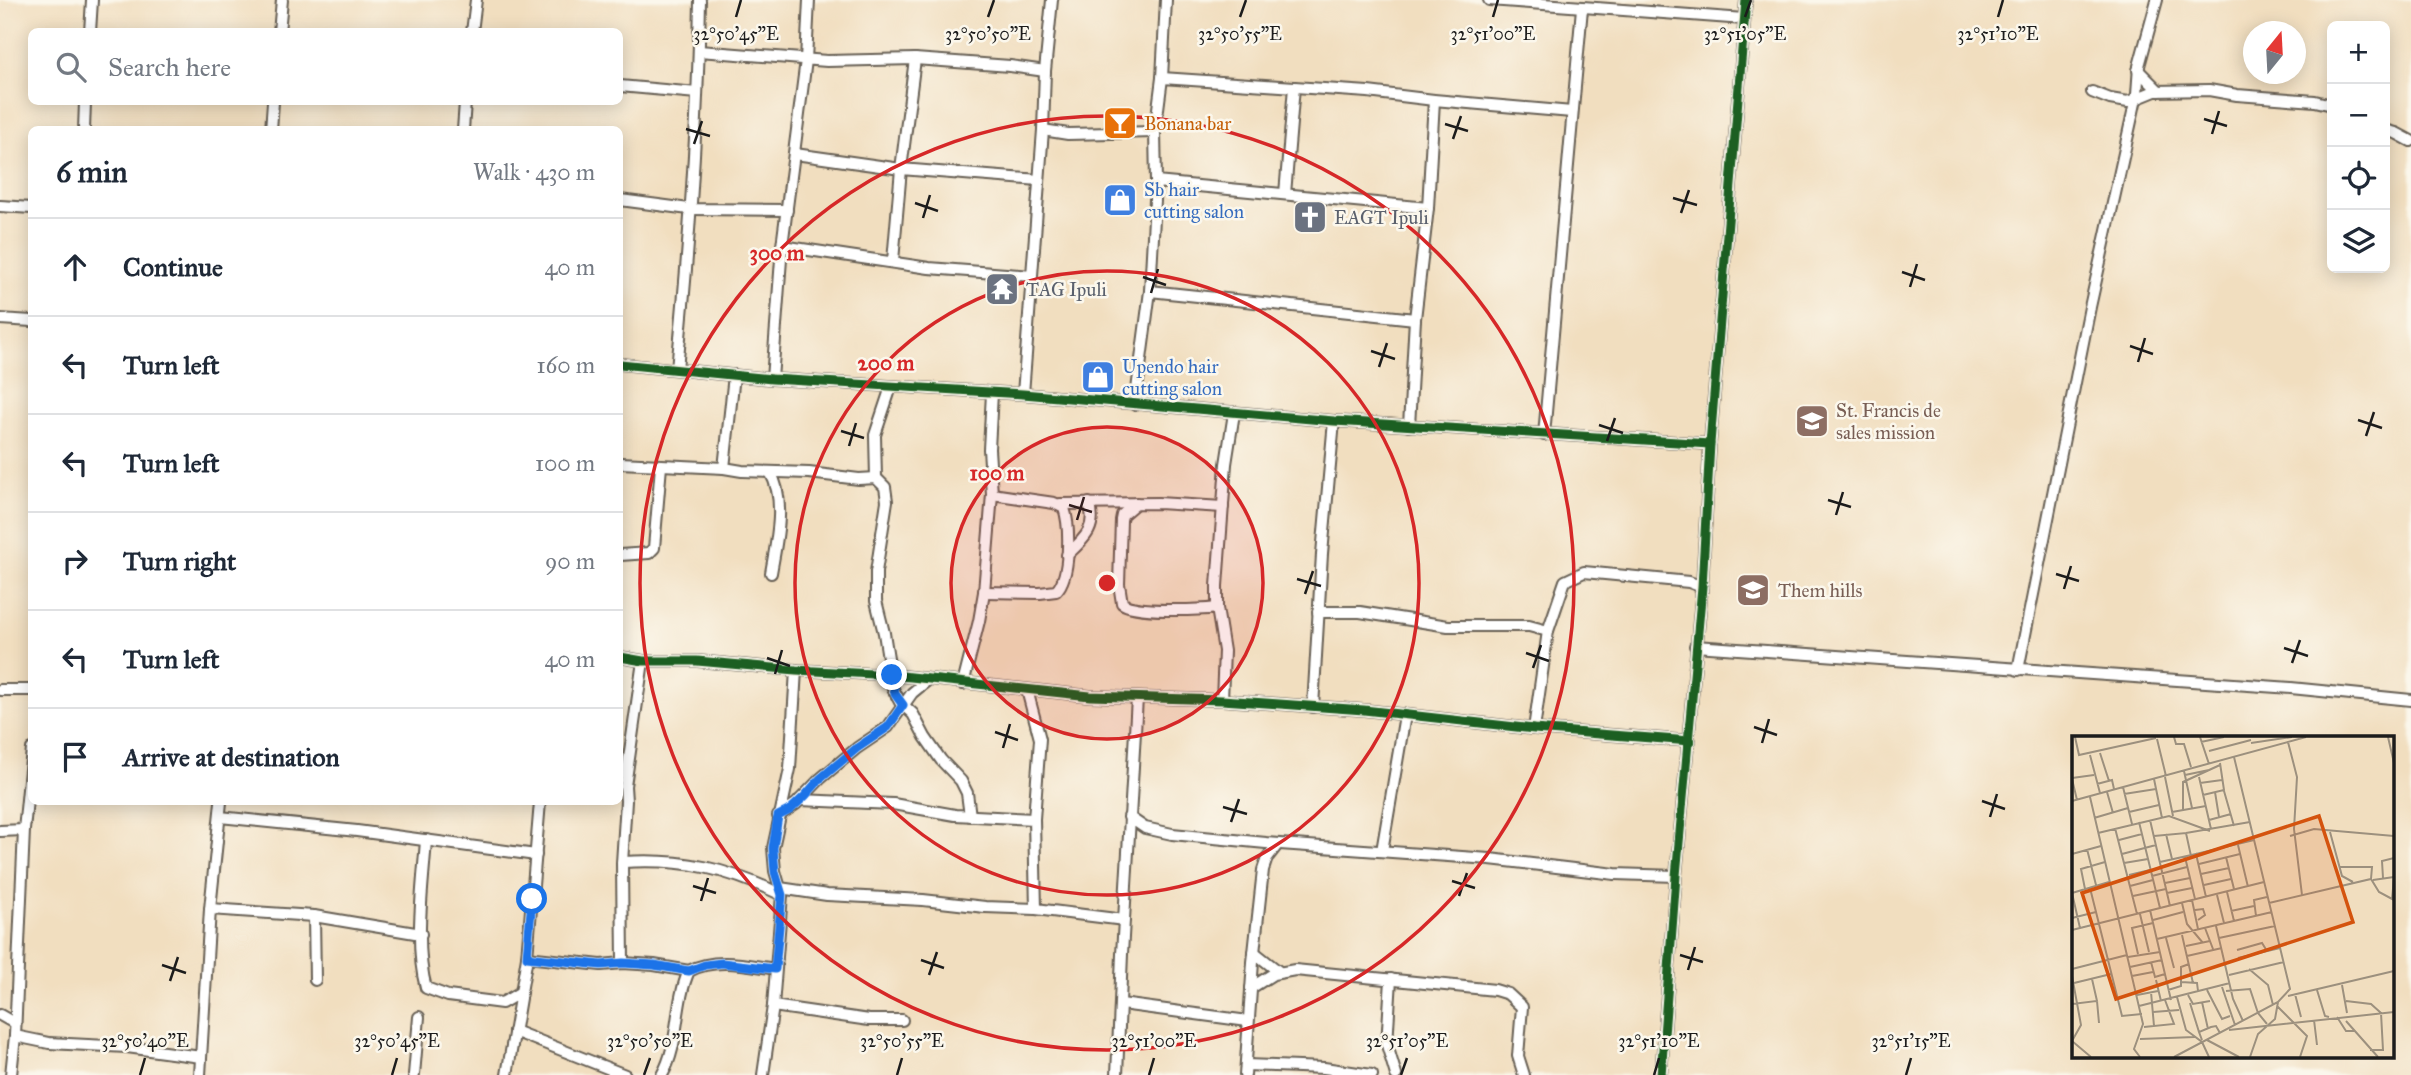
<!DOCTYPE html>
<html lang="en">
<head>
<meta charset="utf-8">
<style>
	body { margin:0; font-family:"IM FELL Great Primer",serif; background:#f2f2f3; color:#1f2937 }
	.controls { position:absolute; right:21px; top:21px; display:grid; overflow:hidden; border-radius:10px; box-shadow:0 4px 18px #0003 }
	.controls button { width:63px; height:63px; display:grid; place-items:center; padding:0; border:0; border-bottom:2px solid #e0e1e3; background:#fff; color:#1f2937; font:35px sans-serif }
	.compass { position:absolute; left:2243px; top:21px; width:63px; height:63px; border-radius:50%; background:#fff; box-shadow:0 4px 18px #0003; rotate:18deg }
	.stop { position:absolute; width:21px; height:21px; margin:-16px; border:5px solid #1a73e8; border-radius:50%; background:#fff }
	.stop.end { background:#1a73e8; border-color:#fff; box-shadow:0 2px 7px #0008 }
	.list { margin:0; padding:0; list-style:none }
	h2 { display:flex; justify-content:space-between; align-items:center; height:91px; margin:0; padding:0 28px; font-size:30px }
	h2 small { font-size:23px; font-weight:400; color:#747a83 }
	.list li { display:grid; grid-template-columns:46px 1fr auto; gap:21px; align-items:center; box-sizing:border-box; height:98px; padding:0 28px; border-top:2px solid #e0e1e3 }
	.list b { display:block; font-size:26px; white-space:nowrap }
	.list em { font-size:23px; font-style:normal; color:#747a83 }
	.icon { flex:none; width:38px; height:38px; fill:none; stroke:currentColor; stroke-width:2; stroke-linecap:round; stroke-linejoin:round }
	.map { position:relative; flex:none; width:2411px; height:1075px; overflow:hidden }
	.search { position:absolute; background:#fff; box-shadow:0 4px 18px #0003; left:28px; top:28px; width:595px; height:77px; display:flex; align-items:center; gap:18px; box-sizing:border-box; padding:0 24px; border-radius:10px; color:#747a83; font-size:26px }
	.panel { position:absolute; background:#fff; box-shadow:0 4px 18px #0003; left:28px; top:126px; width:595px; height:679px; border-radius:10px }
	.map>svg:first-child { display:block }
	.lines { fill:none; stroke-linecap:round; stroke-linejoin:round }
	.minor-casing { stroke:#676055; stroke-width:14 }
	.minor { stroke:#fff; stroke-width:10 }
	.cycleway-casing { stroke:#fbf7ec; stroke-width:13 }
	.cycleway { stroke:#1b5e20; stroke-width:9 }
	.route { stroke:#1a73e8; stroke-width:9 }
	.ticks { fill:none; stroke:#1c1c1c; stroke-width:2.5 }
	.ring { fill:none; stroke:#d62828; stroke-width:3.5 }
	.labels { text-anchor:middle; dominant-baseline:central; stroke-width:5; stroke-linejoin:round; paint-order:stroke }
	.food-label { font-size:19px; fill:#c56008; stroke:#fbf7ec; text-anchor:start }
	.shop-label { font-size:19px; fill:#366cbe; stroke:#fbf7ec; text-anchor:start }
	.worship-label { font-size:19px; fill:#5b616d; stroke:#fbf7ec; text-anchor:start }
	.education-label { font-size:19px; fill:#785e54; stroke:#fbf7ec; text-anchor:start }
	.inset-road { fill:none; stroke:#9c907e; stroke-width:2 }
	.view { fill:#d4530e; fill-opacity:0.15; stroke:#d4530e; stroke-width:3.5 }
	.inset-edge { fill:none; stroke:#1c1c1c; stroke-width:3.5 }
	.ticks-label { font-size:18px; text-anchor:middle; fill:#1c1c1c; stroke:#fbf7ec; stroke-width:5; stroke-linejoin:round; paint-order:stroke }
	.centre { fill:#d62828; stroke:#fbf7ec; stroke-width:3.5 }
	.ring-label { font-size:21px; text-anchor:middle; font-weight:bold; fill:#d62828; stroke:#fbf7ec; stroke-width:5; stroke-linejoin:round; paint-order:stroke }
</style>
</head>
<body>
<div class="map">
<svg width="2411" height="1075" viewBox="0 0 2411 1075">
	<rect width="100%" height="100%" fill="#fbf7ec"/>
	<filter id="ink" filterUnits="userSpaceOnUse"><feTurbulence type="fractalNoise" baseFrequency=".0143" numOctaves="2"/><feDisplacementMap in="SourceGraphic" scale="14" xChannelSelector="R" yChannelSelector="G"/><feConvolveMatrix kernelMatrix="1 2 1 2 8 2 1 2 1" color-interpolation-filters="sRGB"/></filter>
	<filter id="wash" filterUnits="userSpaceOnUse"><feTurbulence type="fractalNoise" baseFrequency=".00686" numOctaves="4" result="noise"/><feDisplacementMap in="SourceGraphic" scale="28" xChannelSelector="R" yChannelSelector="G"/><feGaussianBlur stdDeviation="1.57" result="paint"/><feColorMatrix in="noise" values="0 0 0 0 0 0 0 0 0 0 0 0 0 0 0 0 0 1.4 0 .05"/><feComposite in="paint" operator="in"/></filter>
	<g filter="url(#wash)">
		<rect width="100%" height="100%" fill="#f1debf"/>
	</g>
	<g filter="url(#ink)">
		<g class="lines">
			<g class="minor-casing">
				<g id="minor">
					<polyline points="1489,0 1744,19"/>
					<polyline points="90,32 92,0"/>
					<polyline points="279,32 282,0"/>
					<polyline points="472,32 476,0"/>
					<polyline points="699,51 827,61 915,59 1010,66 1045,71"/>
					<polyline points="2138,70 2159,91"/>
					<polyline points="1162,78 1368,92 1434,100 1572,112"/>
					<polyline points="620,86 697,93"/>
					<polyline points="2092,92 2110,99 2128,102 2155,91 2209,90 2237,95 2315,101 2332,105"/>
					<polyline points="84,130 85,102"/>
					<polyline points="271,130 273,102"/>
					<polyline points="463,130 465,102"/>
					<polyline points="1043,130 1068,134 1155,132"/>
					<polyline points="2385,130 2396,133 2411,141"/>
					<polyline points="795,154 901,169 1039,180"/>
					<polyline points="1156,182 1428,208"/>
					<polyline points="1285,194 1294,87"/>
					<polyline points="620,200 689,209 787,210"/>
					<polyline points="0,206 32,208"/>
					<polyline points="782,246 929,268 1032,276"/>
					<polyline points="893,261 901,169 915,59"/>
					<polyline points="1150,291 1415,319"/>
					<polyline points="0,319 32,321"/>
					<polyline points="620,364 772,379 1023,394 1334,421 1710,444"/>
					<path d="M677,369C689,247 698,123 700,0"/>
					<polyline points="772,379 782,246 806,60 809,0"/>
					<polyline points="891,387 875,435 876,478 885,487 887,501 876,572 876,601 884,633 893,689 900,702 913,714 925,737 941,760 961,781 967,793 970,816"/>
					<polyline points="1023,394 1043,130 1045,71 1052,0"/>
					<polyline points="1135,405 1150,291 1156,182 1155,132 1162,78 1166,0"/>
					<polyline points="1409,426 1415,319 1428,208 1434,100"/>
					<polyline points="1544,435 1582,8"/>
					<polyline points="620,463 724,468 742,471 809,473 859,479 876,478"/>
					<polyline points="724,468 734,375"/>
					<path d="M770,472C787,500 776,543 771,573"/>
					<path d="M1136,503L1122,515L1121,520L1119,584L1122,603C1134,613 1200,610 1217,608"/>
					<polyline points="1060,504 1158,503 1223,507"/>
					<polyline points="620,555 649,553 654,548 661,466"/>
					<path d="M1067,555C1084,539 1098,528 1089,503"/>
					<path d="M984,592L1040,593L1056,591C1071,577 1070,526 1064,508L1054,503L992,494"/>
					<polyline points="1318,612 1360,612 1448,626 1529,626 1548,631"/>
					<polyline points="1695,646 2291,688 2411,700"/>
					<polyline points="620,657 643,661 697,661 796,670 892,675 1090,696 1222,700 1364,710 1534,729 1690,741"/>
					<polyline points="2018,670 2090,307 2137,94 2139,66 2157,0"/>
					<polyline points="963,684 979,621 984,592 992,494 989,449 992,393"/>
					<polyline points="0,690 32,690"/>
					<polyline points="1027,690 1040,739 1034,819 1036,909"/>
					<polyline points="1222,700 1224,651 1217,608 1217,586 1226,464 1234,413"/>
					<polyline points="1313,707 1322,554 1334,421"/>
					<polyline points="1534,729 1548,631 1565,581 1584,572 1689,582 1702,587"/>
					<polyline points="800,800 893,804 955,815 1034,819"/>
					<polyline points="778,816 796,804 820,779 857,748 888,727 912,693 929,679"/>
					<polyline points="220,817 357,831 536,855"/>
					<polyline points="1129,817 1145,828 1172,834 1266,843 1490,859 1615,874 1676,876"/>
					<polyline points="0,831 24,830"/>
					<path d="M426,840C423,885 414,945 426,988L448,996L502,1003L521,992"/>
					<polyline points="1382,851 1405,715"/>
					<path d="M623,862C683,858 729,869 782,895"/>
					<polyline points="780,888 827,895 923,900 985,907 1036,909 1124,920"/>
					<polyline points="210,909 314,916 421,934"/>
					<polyline points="314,916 315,980"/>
					<polyline points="1254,952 1278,971"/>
					<polyline points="527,957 601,965 623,963 654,965 689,971"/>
					<polyline points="623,963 622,863 626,801 625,786 643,661"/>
					<polyline points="1391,979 1387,1045 1396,1075"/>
					<polyline points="1251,988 1273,974 1295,970 1495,990 1508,994 1522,1007 1518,1056 1524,1075"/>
					<polyline points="1121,1004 1248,1021"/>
					<polyline points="773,1006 869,1020 902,1020"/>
					<polyline points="0,1015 14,1023"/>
					<polyline points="514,1031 625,1075"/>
					<polyline points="15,1036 49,1043 127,1047 201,1057"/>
					<polyline points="1246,1065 1324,1068 1372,1075"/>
					<polyline points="11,1075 15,1036 24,830 32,749"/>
					<polyline points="200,1075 210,909 221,802"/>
					<polyline points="414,1075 419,1017"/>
					<polyline points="507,1075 527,957 540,802"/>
					<path d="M662,1075C680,1044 674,1004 689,971C715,957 747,965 775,969"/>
					<polyline points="763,1075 773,1006 782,895 775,871 773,848 790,769 796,670"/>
					<polyline points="1117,1075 1122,954 1137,698"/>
					<polyline points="1245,1075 1253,962 1263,870 1267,858 1278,844"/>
					<polyline points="1661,1075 1676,876 1702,587 1710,444 1746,0"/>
				</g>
			</g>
			<use href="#minor" class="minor"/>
			<g class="cycleway-casing">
				<g id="cycleway">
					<polyline points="620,364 772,379 1023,394 1334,421 1710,444"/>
					<polyline points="620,657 643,661 697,661 796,670 892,675 1090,696 1222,700 1364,710 1534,729 1690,741"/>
					<polyline points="1661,1075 1676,876 1702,587 1710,444 1746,0"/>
				</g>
			</g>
			<use href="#cycleway" class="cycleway"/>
		</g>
	</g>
	<g class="lines" filter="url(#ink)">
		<polyline class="route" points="532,899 527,957 601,965 623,963 654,965 689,971 705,965 722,963 775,969 782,895 775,872 773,848 778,816 790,810 805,796 820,779 857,748 888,727 903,705 895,694 892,675"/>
	</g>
	<path class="ticks" d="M736,17L741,0M988,17L994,0M1240,17L1246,0M1493,17L1498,0M1745,17L1751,0M1998,17L2003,0M2204,119L2227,126M1445,124L1468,131M686,129L710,136M2212,134L2219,111M1453,139L1461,116M694,144L702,121M1673,198L1697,205M915,203L938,211M1681,213L1689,190M923,218L930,195M1902,272L1925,280M1143,277L1166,285M1910,287L1917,264M1151,293L1158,269M2130,346L2153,354M1371,351L1395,359M2138,362L2145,338M1379,367L1387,343M2358,420L2382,428M1599,425L1623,433M841,431L864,438M2366,436L2374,412M1607,441L1615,418M849,446L856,423M1828,500L1851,507M1069,505L1092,512M1836,515L1843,492M1077,520L1084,497M2056,574L2079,581M1297,579L1321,586M2064,589L2071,566M1305,594L1313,571M2284,648L2308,656M1526,653L1549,661M767,658L790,666M2292,663L2300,640M1533,668L1541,645M775,674L782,650M1754,727L1777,735M995,732L1018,740M1762,743L1769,719M1003,748L1010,724M1982,801L2005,809M1223,807L1247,814M1990,817L1997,794M1231,822L1239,799M1452,881L1475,888M693,886L716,893M1459,896L1467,873M701,901L708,878M1680,955L1703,962M921,960L944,968M162,965L186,973M1688,970L1695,947M929,975L937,952M170,981L178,957M140,1075L145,1058M392,1075L397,1058M644,1075L650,1058M897,1075L902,1058M1149,1075L1154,1058M1401,1075L1407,1058M1654,1075L1659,1058M1906,1075L1911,1058"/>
	<circle cx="1107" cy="583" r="156" fill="#d62828" fill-opacity=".12"/>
	<g class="ring">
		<circle cx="1107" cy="583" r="156"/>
		<circle cx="1107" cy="583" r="312"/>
		<circle cx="1107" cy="583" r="467"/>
	</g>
	<defs>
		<g id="bar-square" transform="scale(1.75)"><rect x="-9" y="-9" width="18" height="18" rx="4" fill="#e8710a" stroke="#fbf7ec"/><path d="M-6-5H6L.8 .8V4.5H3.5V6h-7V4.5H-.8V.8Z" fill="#fff"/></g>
		<g id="shop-square" transform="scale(1.75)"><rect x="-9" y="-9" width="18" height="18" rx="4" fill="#3f7fe0" stroke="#fbf7ec"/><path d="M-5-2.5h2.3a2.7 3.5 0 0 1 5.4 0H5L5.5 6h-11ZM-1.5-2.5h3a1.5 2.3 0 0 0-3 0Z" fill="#fff"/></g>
		<g id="church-square" transform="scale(1.75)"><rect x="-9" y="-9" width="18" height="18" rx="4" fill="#6b7280" stroke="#fbf7ec"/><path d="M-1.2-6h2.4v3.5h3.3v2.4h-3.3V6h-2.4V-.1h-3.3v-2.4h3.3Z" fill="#fff"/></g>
		<g id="temple-square" transform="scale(1.75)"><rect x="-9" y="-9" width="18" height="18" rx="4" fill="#6b7280" stroke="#fbf7ec"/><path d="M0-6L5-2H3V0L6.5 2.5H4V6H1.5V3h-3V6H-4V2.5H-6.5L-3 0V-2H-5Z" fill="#fff"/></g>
		<g id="school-square" transform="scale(1.75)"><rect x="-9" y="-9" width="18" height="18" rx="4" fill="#8d6e63" stroke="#fbf7ec"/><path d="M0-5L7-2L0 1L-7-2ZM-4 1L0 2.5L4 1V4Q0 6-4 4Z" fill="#fff"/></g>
	</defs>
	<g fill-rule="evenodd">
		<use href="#bar-square" x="1120" y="123"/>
		<use href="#shop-square" x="1120" y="200"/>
		<use href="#church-square" x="1310" y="217"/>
		<use href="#temple-square" x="1002" y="289"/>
		<use href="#shop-square" x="1098" y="377"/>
		<use href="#school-square" x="1812" y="421"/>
		<use href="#school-square" x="1753" y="590"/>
	</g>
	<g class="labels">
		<g class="food-label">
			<text x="1144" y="123">Bonana bar</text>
		</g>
		<g class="shop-label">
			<text x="1144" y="189">Sb hair<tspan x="1144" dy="22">cutting salon</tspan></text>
			<text x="1122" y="366">Upendo hair<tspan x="1122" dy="22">cutting salon</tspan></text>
		</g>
		<g class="worship-label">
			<text x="1334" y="217">EAGT Ipuli</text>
			<text x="1026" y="289">TAG Ipuli</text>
		</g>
		<g class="education-label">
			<text x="1836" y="410">St. Francis de<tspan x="1836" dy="22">sales mission</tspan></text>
			<text x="1778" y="590">Them hills</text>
		</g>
	</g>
	<g transform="translate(2072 736)">
		<rect width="322" height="322" fill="#f1debf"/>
		<path class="inset-road" d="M3,1L7,19L84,2M102,1L104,8H112L119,31M128,1L137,28M316,1L322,27M85,3L94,40M129,6L152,1M216,6L225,41L222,93L230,159M179,7L220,1M137,15L179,4M28,17L37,45M18,19L28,57M112,35L120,72M113,39L137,34M93,41L101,80M127,41L139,93M0,42L22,39M0,43L5,64M82,43L90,82M128,47L150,44M25,48L40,44L42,53M51,51L60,88M152,55L162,90M35,56L41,77M143,56L147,81M52,58L84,53M131,59L152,54L148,27M18,61L71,288L62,313L68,321M0,65L234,1M111,74V46L148,29M57,76L87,69M100,76L134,70M22,82L56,72M78,84L98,170M137,84L159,78M67,86L88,172M43,92L65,178M258,96L270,140L281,146M26,97L97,80L138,95M114,97L178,86M94,98L100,123M82,100L114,97L119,120M218,100L242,93L322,100M47,104L70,98M166,109L176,151M15,113L24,149M0,118L29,110M50,118L84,109M124,118L182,104M113,121L123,163M154,121L162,153M88,126L124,118L134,161M52,127L76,123M127,128L168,118M268,131H300L299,143M129,138L157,132M57,139L78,134M80,140L115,131M311,142L310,125L322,122M301,144L322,141M93,147L118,142M132,149L159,143M58,150L81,144M18,152L50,280L70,278M13,153L9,133L33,126M155,156L162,185M0,157L37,146M0,157L8,192M95,157L120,152M145,159L152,187M61,160L94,153M320,163L322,142M120,164L126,193M110,167L115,188L131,207M197,167L299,143L307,156L322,164M78,174L99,264M123,174L131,173L133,179L126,184M159,175L182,170M68,178L77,216M184,180L182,164L195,161M0,182L24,176M81,184L111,176M144,190L161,263L171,285M133,192L141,213M0,194L192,146M110,199L121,247M94,202L102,232M147,202L203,190M85,203L200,176M114,210L138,205M165,214L190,207L195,215M66,218L60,192L81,187M115,220L150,212M56,221L88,216M166,222L208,212M79,226L83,241L93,238M58,231L90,224M0,233L55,219M177,233L196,249L201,269M157,239L212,226M0,240L9,289L0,305M60,240L81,236M84,244L89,265M109,246L125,247L126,255M2,247L39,238M270,249L275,277M150,251L163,289M96,254L109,250V231L117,228M135,254L150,283L158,280M245,254L253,280L257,281M154,255L178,253L186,277L195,288M79,256L82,290M223,258L229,281M65,259L86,255M116,259L121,268L138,265M216,260L322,235M105,261L114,294L130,306L137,321M25,265L27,287M274,265L299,268L309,277L311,314H298M130,266L136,293M118,267L127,296M0,268L25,265L20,243M67,270L158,247M205,270L235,300L228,321M81,276L107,274M265,281L274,295H283M242,284L245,309M274,285L306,321M72,291L102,288L93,264M157,294L322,276M68,303L123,301M130,304L127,296L139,291L144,290L148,297M135,304L167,321M0,305L19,321M102,321L206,266L218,253L162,21M178,321L186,298L203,283L206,266"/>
		<path class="view" d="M247,80L281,186L44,263L10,157Z"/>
		<rect width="322" height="322" class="inset-edge"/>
	</g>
	<g class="ticks-label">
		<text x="736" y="40">32°50'45"E</text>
		<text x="988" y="40">32°50'50"E</text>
		<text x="1240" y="40">32°50'55"E</text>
		<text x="1493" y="40">32°51'00"E</text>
		<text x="1745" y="40">32°51'05"E</text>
		<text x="1998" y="40">32°51'10"E</text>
		<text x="145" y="1047">32°50'40"E</text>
		<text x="397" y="1047">32°50'45"E</text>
		<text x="650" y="1047">32°50'50"E</text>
		<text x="902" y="1047">32°50'55"E</text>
		<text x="1154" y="1047">32°51'00"E</text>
		<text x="1407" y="1047">32°51'05"E</text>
		<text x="1659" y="1047">32°51'10"E</text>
		<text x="1911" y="1047">32°51'15"E</text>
	</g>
	<circle cx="1107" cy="583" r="10" class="centre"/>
	<g class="ring-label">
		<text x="777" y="260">300 m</text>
		<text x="886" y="370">200 m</text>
		<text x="997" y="480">100 m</text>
	</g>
</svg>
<div class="controls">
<button>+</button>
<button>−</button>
<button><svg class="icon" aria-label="locate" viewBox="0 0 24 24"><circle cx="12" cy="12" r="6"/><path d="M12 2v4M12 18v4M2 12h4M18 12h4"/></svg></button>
<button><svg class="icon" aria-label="layers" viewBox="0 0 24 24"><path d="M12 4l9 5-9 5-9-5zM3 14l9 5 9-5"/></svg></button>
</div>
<svg class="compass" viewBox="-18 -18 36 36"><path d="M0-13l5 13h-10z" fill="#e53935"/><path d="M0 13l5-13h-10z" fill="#747a83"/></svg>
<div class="stop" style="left:532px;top:899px"></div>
<div class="stop end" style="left:892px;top:675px"></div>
<div class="search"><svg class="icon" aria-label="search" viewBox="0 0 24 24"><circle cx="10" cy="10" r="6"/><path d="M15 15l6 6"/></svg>Search here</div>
<section class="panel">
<h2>6 min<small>Walk · 430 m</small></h2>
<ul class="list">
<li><svg class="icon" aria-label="ahead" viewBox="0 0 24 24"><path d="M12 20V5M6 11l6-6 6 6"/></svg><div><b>Continue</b></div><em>40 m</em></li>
<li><svg class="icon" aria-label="left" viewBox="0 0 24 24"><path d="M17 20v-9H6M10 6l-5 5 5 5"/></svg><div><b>Turn left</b></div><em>160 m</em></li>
<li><svg class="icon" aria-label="left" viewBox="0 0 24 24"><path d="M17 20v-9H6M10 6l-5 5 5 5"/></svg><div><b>Turn left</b></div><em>100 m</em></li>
<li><svg class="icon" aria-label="right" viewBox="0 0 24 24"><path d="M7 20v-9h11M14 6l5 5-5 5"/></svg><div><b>Turn right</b></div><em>90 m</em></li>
<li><svg class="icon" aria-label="left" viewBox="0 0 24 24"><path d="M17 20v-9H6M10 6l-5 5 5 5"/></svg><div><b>Turn left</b></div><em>40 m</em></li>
<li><svg class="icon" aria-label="arrive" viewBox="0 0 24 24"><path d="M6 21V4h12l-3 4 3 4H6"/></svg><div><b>Arrive at destination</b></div></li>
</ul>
</section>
</div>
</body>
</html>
